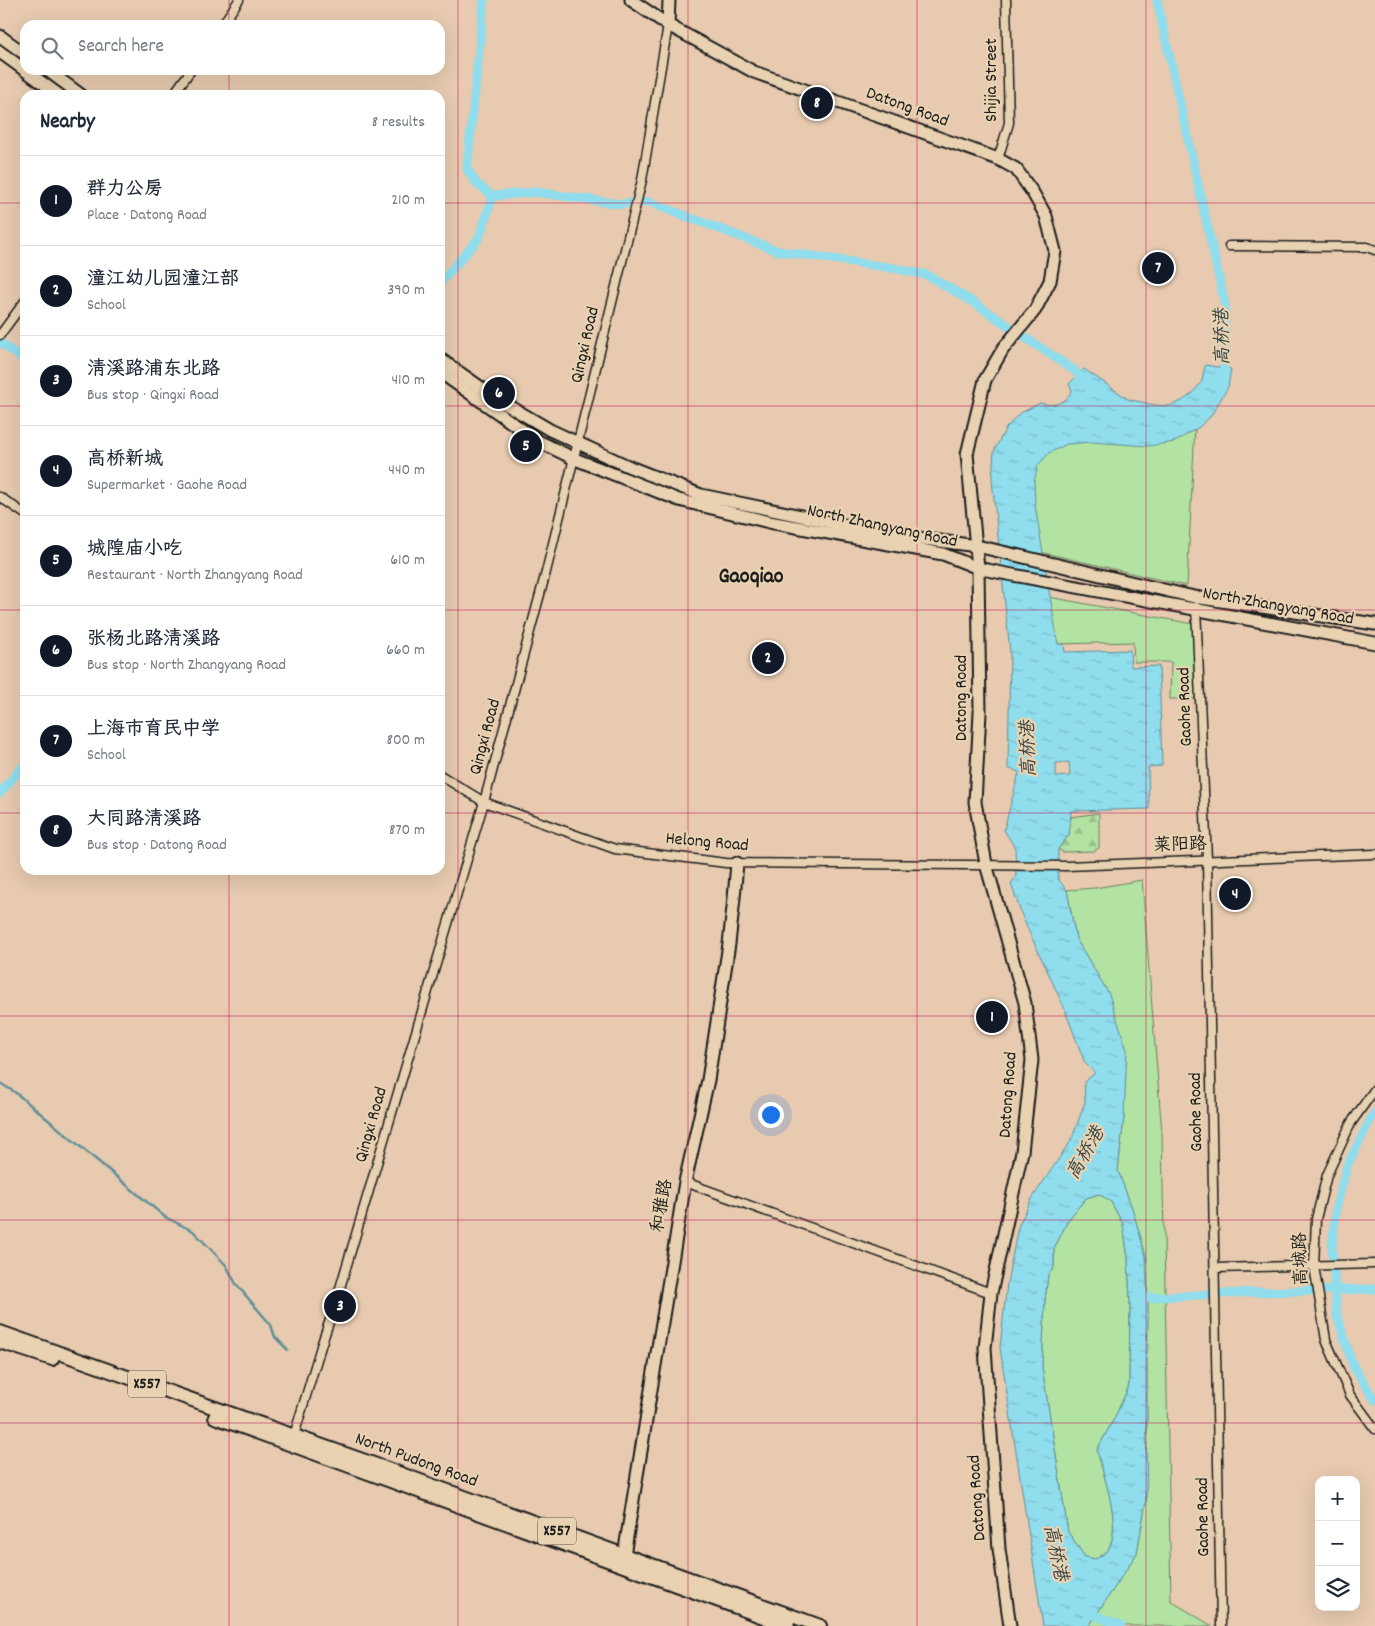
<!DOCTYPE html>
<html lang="en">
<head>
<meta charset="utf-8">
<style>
	body { margin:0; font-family:Dekko,"LXGW WenKai TC",sans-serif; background:#f6f6f7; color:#1f2937 }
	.controls { position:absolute; right:15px; bottom:15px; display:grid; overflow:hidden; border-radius:10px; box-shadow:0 5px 20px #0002 }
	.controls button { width:45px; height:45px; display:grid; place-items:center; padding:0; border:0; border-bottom:1px solid #e0e1e3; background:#fff; color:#1f2937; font:25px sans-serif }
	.you { position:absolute; left:770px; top:1114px; width:18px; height:18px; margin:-12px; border:4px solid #fff; border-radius:50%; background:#1a73e8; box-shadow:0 0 0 8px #1a73e833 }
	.badge { display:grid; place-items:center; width:32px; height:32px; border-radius:50%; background:#111827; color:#fff; font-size:16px; font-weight:700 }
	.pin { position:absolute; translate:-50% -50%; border:2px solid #fff; box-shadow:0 1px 5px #0006 }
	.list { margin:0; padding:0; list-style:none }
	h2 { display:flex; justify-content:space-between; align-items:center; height:65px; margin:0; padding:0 20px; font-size:21px }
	h2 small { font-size:16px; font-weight:400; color:#747a83 }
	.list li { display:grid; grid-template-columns:32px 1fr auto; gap:15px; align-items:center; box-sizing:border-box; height:90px; padding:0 20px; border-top:1px solid #e0e1e3 }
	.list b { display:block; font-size:19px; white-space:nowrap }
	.list p { margin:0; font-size:16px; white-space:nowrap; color:#747a83 }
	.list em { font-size:16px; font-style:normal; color:#747a83 }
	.icon { flex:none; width:28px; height:28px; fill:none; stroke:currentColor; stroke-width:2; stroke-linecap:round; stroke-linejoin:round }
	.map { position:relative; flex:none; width:1375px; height:1626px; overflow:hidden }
	.search { position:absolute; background:#fff; box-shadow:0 5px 20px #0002; left:20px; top:20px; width:425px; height:55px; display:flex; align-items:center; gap:12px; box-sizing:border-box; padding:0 18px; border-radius:15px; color:#747a83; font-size:19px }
	.panel { position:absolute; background:#fff; box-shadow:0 5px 20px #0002; left:20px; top:90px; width:425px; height:785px; border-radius:15px }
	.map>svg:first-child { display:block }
	.forest { fill:url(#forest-firs); stroke:#678060 }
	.park { fill:#b2e3a3; stroke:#678060 }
	.water { fill:url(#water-ripples); stroke:#619099; fill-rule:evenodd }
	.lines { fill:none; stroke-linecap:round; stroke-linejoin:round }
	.stream { stroke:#619099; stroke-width:2.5 }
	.canal { stroke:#8fdded; stroke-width:9 }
	.street-casing { stroke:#1c1c1c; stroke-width:11 }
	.secondary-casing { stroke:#1c1c1c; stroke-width:15 }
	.primary-casing { stroke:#1c1c1c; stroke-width:16 }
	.street { stroke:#e8d2b1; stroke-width:8 }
	.secondary { stroke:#e8d2b1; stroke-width:11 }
	.primary { stroke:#e8d2b1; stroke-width:12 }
	.grid { fill:none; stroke:#c2185b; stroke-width:1; stroke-opacity:0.55 }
	.labels { text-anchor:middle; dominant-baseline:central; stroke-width:4.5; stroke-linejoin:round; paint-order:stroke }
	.shield { fill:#e8d2b1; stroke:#595349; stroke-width:1 }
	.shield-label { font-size:16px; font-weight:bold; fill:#1c1c1c }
	.street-label { font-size:18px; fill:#1c1c1c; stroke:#e8d2b1 }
	.water-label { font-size:19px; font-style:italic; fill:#334346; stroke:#e8d2b1 }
	.district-label { font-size:22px; font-weight:bold; fill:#1c1c1c; stroke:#e8d2b1 }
</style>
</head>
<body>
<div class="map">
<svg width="1375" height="1626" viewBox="0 0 1375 1626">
	<defs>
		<pattern id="forest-firs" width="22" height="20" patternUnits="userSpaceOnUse" patternTransform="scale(1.25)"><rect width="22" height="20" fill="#b2e3a3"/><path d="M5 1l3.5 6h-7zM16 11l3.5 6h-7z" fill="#98c28c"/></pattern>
		<pattern id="water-ripples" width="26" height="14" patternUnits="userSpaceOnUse" patternTransform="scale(1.25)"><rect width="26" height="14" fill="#8fdded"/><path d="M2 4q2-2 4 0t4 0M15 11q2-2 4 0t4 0" fill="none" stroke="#7bbdcb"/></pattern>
	</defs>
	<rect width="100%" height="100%" fill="#e7caaf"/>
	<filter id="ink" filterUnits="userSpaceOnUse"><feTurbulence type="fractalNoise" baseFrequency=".02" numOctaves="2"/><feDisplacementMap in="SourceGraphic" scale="10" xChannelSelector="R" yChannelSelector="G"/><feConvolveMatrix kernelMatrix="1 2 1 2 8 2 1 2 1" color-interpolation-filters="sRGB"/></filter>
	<g filter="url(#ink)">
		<polygon class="forest" points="1099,813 1099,848 1094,851 1063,852 1058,849 1069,835 1071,817"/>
		<g class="park">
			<polygon points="1195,426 1187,586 1027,549 1021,473 1059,434"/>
			<polygon points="1049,597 1193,624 1197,699 1170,699 1171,662 1134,662 1133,642 1058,644"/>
			<polygon points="1142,880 1162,1134 1171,1601 1212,1626 1089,1626 1137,1553 1146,1501 1148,1308 1146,1256 1132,1208 1118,1171 1124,1117 1109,994 1076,939 1067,890 1095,888"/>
			<path d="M1099,1194L1111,1202L1123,1224L1128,1258L1130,1301L1129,1386L1115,1417L1097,1450C1103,1476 1123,1525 1108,1550C1106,1554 1100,1556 1096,1559L1085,1557L1068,1532L1042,1367L1045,1300L1048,1275L1054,1268V1249L1068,1220L1086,1198Z"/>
		</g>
		<path class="water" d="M1205,365L1231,369L1228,387L1210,417L1199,427L1175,442L1148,446L1092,442L1067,444L1049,453L1038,465L1034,482L1035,505L1058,644H1064L1065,652L1130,650L1131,667L1159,666L1162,766L1148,767L1149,809L1071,811L1069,835L1058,849V879L1067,890L1076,939L1109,994L1127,1050L1124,1117L1118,1171L1132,1208L1146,1256L1148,1308L1146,1501L1137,1553L1089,1626H1043L1000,1348L1007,1283L1018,1227L1031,1200L1072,1139L1085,1102L1084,1082L1095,1073L1085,1063L1063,1005L1024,921L1011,884L1016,876L1015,848L1004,830L1019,772L1008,768L1010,652L992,480L994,451L1006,428L1019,414L1040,403C1052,407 1067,404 1072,390L1069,384L1084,369L1128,399L1154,405L1169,406L1182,401L1193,393L1202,381ZM1069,762L1070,776L1056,777V763ZM1099,1194L1111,1202L1123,1224L1128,1258L1130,1301L1129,1386L1115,1417L1097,1450C1103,1476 1123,1525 1108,1550C1106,1554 1100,1556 1096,1559L1085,1557L1068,1532L1042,1367L1045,1300L1048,1275L1054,1268V1249L1068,1220L1086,1198Z"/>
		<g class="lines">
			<polyline class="stream" points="0,1083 16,1093 165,1217 193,1231 226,1265 236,1284 271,1325 275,1337 288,1350"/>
			<g class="canal">
				<polyline points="484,0 467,169 477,184 493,196 535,192 619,204 649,202 778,251 893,268 927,275 973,302 1035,344 1075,371 1086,383"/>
				<polyline points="1157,0 1225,305 1224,380"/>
				<polyline points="440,283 479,238 493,196"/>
				<polyline points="0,342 25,361"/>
				<polyline points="0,793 25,764"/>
				<polyline points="1375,1113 1370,1120 1347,1166 1336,1208 1332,1247 1337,1315 1353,1366 1375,1400"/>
				<polyline points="1138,1298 1259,1292 1375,1289"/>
				<polyline points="1085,1611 1121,1626"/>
			</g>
			<g class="street-casing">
				<g id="street">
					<polyline points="222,25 239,0"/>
					<polyline points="173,95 191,70"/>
					<polyline points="998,159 1009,123 1006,0"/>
					<polyline points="1229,246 1367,247 1375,250"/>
					<polyline points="0,335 25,301"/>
					<polyline points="0,497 25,514"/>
					<polyline points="1196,607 1207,860 1221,1626"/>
					<polyline points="440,775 484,802 615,849 726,863 1067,866 1375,854"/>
					<polyline points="1375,1089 1351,1123 1327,1175 1316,1219 1314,1266 1326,1340 1350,1395 1375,1429"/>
					<polyline points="685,1182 991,1293"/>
					<polyline points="1215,1268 1375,1264"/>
					<polyline points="293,1439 322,1343 335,1305 484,802 546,572 642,180 668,25"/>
				</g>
			</g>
			<g class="secondary-casing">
				<g id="secondary">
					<polyline points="631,0 668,25 754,72 998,159 1016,169 1033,193 1046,216 1055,251 1050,281 1035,310 1003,349 985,380 967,454 978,568 980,713 975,802 986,864 1025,1003 1032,1060 1022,1152 991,1293 985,1348 999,1549 1010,1626"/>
					<polyline points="668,25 669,0"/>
					<polyline points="0,36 25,54"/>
					<polyline points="0,52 59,95"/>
					<polyline points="47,70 81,95"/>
					<polyline points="440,359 497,399 550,430 630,467 701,495 887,534 977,546 1194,597 1375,624"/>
					<polyline points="440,372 538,441 575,459 679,500 769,522 943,554 978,568 997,572 1375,643"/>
					<polyline points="624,1555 685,1182 708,1080 729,944 734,898 737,863"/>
				</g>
			</g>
			<g class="primary-casing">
				<g id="primary">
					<polyline points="0,1332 368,1462 820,1626"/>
					<polyline points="0,1342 52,1359"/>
					<polyline points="215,1417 788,1626"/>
				</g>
			</g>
			<use href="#street" class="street"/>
			<use href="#secondary" class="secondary"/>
			<use href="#primary" class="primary"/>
		</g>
	</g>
	<path class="grid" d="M229,0V25M458,0V1626M688,0V1626M917,0V1626M1146,0V1626M229,70V95M0,203H25M440,203H1375M0,406H25M440,406H1375M0,610H25M440,610H1375M0,813H25M440,813H1375M229,870V1626M0,1016H1375M0,1220H1375M0,1423H1375"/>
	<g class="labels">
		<g class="shield">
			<rect x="128" y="1370.5" width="38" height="27" rx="4"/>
			<rect x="538" y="1517.5" width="38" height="27" rx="4"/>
		</g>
		<g class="shield-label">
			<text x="147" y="1384">X557</text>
			<text x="557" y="1531">X557</text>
		</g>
		<g class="street-label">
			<text transform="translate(992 80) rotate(-90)">Shijia Street</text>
			<text transform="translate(907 108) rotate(20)">Datong Road</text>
			<text transform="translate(586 345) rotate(-77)">Qingxi Road</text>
			<text transform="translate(882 527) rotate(12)">North Zhangyang Road</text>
			<text transform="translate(1278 607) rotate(10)">North Zhangyang Road</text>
			<text transform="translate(962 698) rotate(-90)">Datong Road</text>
			<text transform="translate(1186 707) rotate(-92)">Gaohe Road</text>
			<text transform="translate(486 737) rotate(-75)">Qingxi Road</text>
			<text transform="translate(707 843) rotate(5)">Helong Road</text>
			<text transform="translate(1180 846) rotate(-2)">莱阳路</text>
			<text transform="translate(1009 1095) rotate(-86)">Datong Road</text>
			<text transform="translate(1197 1112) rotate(-91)">Gaohe Road</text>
			<text transform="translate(372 1125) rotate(-74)">Qingxi Road</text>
			<text transform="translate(663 1206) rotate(-80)">和雅路</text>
			<text transform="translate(1302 1259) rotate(-92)">高城路</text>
			<text transform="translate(416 1461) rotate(20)">North Pudong Road</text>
			<text transform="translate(978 1498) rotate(-94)">Datong Road</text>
			<text transform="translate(1204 1517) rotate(-91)">Gaohe Road</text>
		</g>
		<g class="water-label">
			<text transform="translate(1224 337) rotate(-91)">高桥港</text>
			<text transform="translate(1030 749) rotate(-92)">高桥港</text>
			<text transform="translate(1087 1154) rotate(-60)">高桥港</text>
			<text transform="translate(1054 1553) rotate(78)">高桥港</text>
		</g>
		<g class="district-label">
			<text x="751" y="577">Gaoqiao</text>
		</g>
	</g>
</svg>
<div class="controls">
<button>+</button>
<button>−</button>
<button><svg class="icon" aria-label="layers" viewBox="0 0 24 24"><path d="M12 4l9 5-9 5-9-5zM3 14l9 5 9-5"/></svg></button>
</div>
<div class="you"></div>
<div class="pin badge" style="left:992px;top:1017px">1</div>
<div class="pin badge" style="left:768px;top:658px">2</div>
<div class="pin badge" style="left:340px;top:1306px">3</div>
<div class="pin badge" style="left:1235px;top:894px">4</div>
<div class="pin badge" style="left:526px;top:446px">5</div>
<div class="pin badge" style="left:499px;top:393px">6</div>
<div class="pin badge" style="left:1158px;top:268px">7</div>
<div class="pin badge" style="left:817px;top:103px">8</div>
<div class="search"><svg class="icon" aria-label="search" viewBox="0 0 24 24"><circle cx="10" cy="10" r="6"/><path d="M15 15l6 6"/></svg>Search here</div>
<section class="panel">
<h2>Nearby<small>8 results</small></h2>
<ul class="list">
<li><span class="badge">1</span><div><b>群力公房</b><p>Place · Datong Road</p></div><em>210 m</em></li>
<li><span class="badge">2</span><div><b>潼江幼儿园潼江部</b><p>School</p></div><em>390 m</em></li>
<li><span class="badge">3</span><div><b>清溪路浦东北路</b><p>Bus stop · Qingxi Road</p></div><em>410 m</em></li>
<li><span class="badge">4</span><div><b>高桥新城</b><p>Supermarket · Gaohe Road</p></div><em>440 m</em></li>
<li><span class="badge">5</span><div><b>城隍庙小吃</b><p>Restaurant · North Zhangyang Road</p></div><em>610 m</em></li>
<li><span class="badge">6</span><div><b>张杨北路清溪路</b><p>Bus stop · North Zhangyang Road</p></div><em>660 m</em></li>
<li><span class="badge">7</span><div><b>上海市育民中学</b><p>School</p></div><em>800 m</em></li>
<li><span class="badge">8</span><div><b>大同路清溪路</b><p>Bus stop · Datong Road</p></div><em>870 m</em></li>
</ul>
</section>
</div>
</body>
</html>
